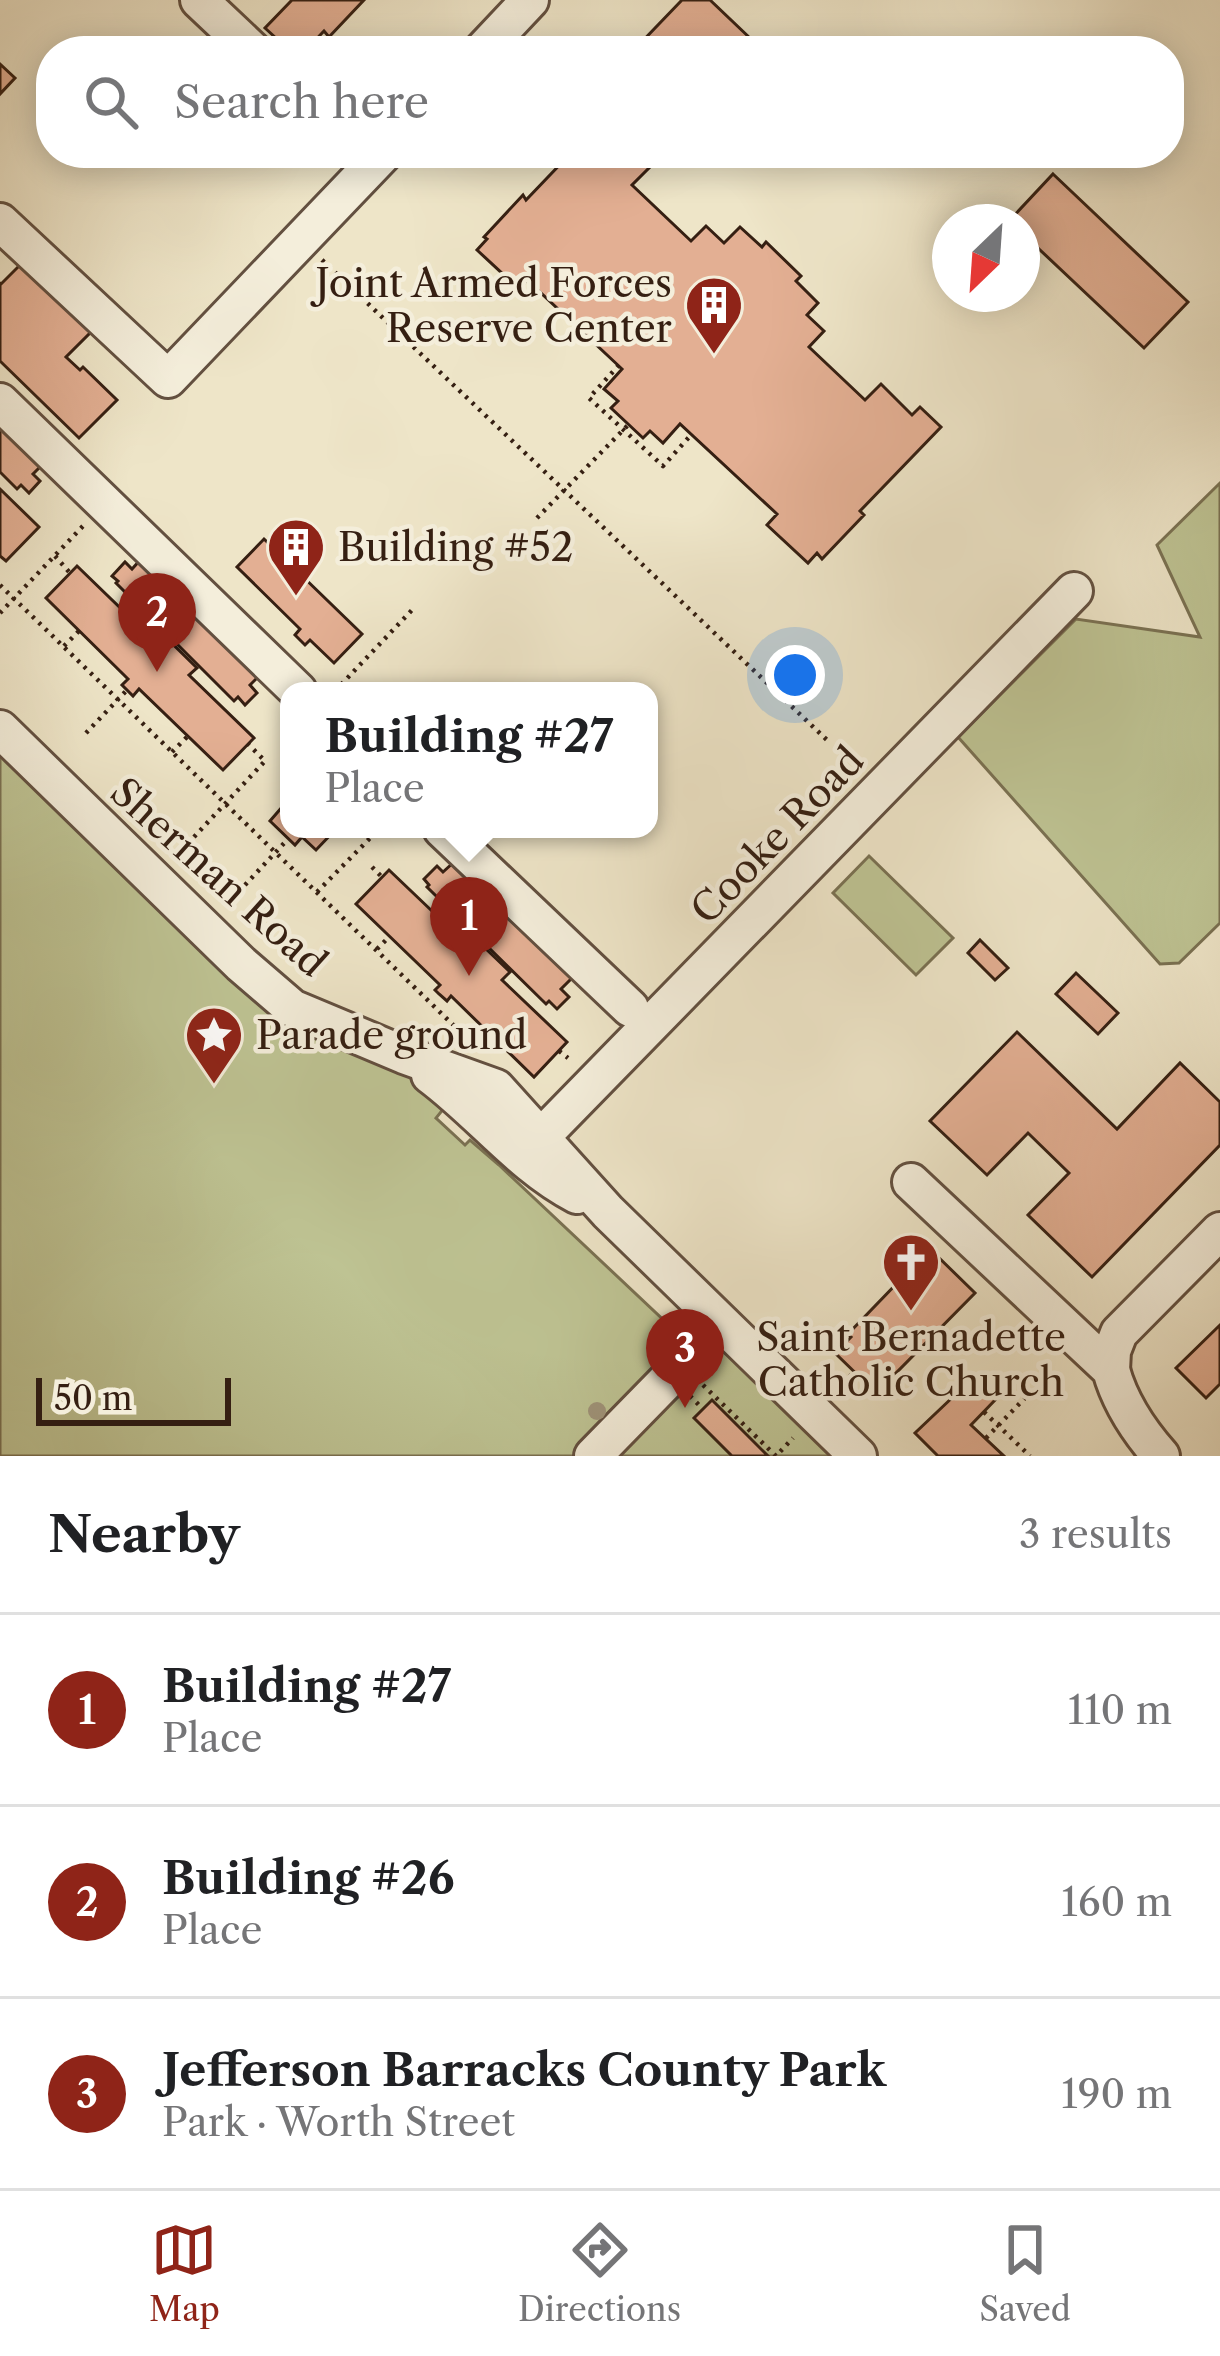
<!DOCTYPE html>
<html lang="en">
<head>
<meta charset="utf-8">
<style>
	body { margin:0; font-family:"Libre Caslon Text",serif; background:#f2f2f2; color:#202124 }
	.compass { position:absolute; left:932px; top:204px; width:108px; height:108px; border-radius:50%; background:#fff; box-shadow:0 6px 30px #0003; rotate:205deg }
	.scale { position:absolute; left:36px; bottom:30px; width:195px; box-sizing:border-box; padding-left:12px; border:6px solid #351f12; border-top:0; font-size:33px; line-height:42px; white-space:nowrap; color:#351f12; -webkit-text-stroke:9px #f4eedb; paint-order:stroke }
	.you { position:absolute; left:795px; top:675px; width:42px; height:42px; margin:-30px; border:9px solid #fff; border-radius:50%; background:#1a73e8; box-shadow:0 0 0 18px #1a73e833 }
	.badge { display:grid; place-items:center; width:78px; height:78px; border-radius:50%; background:#8f2418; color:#fff; font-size:39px; font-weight:700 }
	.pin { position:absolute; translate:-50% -99px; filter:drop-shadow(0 3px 6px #0008) }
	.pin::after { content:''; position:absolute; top:63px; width:42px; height:36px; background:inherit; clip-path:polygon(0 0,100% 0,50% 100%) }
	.popup { position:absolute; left:280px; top:682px; width:378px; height:156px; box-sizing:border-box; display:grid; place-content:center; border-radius:24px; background:#fff; filter:drop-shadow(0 3px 9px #0005); font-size:39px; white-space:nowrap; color:#757577 }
	.popup b { font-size:45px; color:#202124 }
	.popup::after { content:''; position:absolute; left:50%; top:100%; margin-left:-24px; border:24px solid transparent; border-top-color:#fff }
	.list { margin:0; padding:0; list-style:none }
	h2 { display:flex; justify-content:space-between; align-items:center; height:156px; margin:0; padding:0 48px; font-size:51px }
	h2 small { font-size:39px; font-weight:400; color:#757577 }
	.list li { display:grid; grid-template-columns:78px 1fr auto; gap:36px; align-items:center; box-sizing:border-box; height:192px; padding:0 48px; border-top:3px solid #e0e0e0 }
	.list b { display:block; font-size:45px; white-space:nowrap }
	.list p { margin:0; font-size:39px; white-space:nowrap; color:#757577 }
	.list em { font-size:39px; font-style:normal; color:#757577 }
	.icon { flex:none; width:66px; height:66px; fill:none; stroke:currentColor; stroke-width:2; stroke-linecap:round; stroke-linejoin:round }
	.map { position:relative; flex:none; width:1220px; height:1456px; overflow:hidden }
	.search { position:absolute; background:#fff; box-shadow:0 6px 30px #0003; left:36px; right:36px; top:36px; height:132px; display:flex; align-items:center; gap:30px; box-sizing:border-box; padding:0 42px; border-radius:48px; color:#757577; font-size:45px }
	.sheet { height:732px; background:#fff }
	nav { display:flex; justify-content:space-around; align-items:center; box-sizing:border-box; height:168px; border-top:3px solid #e0e0e0; background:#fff; font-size:33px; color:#757577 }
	nav a { display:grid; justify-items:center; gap:6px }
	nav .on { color:#8f2418 }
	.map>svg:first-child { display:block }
	.green { fill:#bec393; stroke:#7a7152; stroke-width:3 }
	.building { fill:#e3af93; stroke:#351f12; stroke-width:3 }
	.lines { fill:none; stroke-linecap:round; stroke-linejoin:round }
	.minor-casing { stroke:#635040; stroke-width:42 }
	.path { stroke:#351f12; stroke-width:4.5; stroke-dasharray:3 6; stroke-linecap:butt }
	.minor { stroke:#f4eedb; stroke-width:36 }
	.tree { fill:#9f9379 }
	.labels { text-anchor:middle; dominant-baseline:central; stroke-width:9; stroke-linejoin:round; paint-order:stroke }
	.poi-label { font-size:39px; fill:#351f12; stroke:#f4eedb; text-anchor:start }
	.street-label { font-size:39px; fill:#351f12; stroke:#f4eedb }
</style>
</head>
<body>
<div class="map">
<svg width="1220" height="1456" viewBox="0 0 1220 1456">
	<rect width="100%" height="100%" fill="#eee5c8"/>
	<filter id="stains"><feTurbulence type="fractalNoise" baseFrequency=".00167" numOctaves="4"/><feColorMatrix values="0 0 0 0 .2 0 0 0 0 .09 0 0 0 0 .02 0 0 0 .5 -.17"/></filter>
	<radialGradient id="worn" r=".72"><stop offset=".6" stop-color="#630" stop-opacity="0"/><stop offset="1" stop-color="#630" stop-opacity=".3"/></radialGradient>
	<g class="green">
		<polygon points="1220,483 1220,923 1179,963 1160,964 958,737 1076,619 1200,637 1157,545"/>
		<polygon points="0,747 271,1011 407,1070 449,1102 436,1118 465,1145 470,1140 499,1165 705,1359 718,1350 729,1355 834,1456 0,1456"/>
		<polygon points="869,856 953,938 916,975 833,893"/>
	</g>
	<g class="building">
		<polygon points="292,0 364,0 329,37 324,31 305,51 290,51 265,28"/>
		<polygon points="682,0 710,0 752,40 742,51 633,51"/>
		<polygon points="0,64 15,78 0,94"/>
		<polygon points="571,153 650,153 657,160 632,185 691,241 706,226 724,243 740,227 762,247 766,242 801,276 796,281 818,303 807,315 824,331 809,347 865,400 881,384 912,415 920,407 941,427 860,511 864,515 822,559 817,553 808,563 767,525 777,514 680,424 663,443 650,431 643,438 611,408 618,401 604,389 622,369 527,280 519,289 477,250 487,239 484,237 523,195 526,200"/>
		<polygon points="1053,174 1188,302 1144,348 1022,233 1022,222 1009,221"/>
		<polygon points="23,262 93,330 66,357 80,370 83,367 117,400 79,438 0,361 0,285"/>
		<polygon points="0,420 44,463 33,474 40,481 29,493 21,485 17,489 0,472"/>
		<polygon points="0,489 39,527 6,561 0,556"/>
		<polygon points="264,539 362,634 334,663 310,640 305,645 295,635 300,629 237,567"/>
		<polygon points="142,558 261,674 250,685 257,693 245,705 238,697 234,701 116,583 118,581 112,576 125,562 132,569"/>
		<polygon points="77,566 140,627 147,619 197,668 189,675 254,738 223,770 139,689 133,696 122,685 128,679 46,598"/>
		<polygon points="289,799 289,829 336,829 316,850 302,837 295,845 270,821"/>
		<polygon points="454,862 572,978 561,989 569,997 557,1009 549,1001 546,1004 427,887 429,885 424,879 437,866 443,872"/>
		<polygon points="389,870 454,932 461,925 510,972 502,980 567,1042 534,1077 451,996 447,1001 439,994 435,990 440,985 356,904"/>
		<polygon points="980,940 1008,968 995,980 968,953"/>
		<polygon points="1076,973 1118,1013 1098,1034 1056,994"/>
		<polygon points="1017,1032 1117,1129 1180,1063 1220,1102 1220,1145 1092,1277 1028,1215 1069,1173 1028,1133 987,1175 930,1121"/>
		<polygon points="930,1249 975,1293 892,1377 887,1372 871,1388 835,1353 851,1337 848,1334"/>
		<polygon points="1220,1325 1220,1384 1206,1398 1176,1368"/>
		<polygon points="975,1376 997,1398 971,1425 1004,1456 938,1456 915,1433"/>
		<polygon points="712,1400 768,1456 732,1456 694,1418"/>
	</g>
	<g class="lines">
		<g class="minor-casing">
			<g id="minor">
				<polyline points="199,0 253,51"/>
				<polyline points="482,51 530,0"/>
				<polyline points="0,222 168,379 384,153"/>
				<polyline points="0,402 298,691"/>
				<polyline points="0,729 241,964 292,1008 404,1055 496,1088 608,1212 858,1456"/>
				<polyline points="442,829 630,1008"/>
				<path d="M430,1075C481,1113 521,1166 577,1195"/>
				<polyline points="541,1137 1074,591"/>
				<path d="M911,1182L1111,1370C1120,1403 1138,1430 1161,1456"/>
				<polyline points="1111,1370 1112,1351 1119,1333 1220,1231"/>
				<polyline points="593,1456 722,1324"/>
			</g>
		</g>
		<g class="path">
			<polyline points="322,260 827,740"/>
			<polyline points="0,284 1,284"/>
			<polyline points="619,365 589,398 663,466 691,435"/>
			<polyline points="537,518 629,424"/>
			<polyline points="55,556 70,573"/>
			<polyline points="0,585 478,1049"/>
			<polyline points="0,613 83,526"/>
			<polyline points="64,646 79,631"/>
			<polyline points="335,691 413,609"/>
			<polyline points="86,733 127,690"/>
			<polyline points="172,752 188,736"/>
			<polyline points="194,837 265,761 248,744"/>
			<polyline points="372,867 382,877"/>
			<polyline points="245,885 288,839"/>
			<polyline points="317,892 379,829"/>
			<polyline points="377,949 390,936"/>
			<polyline points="559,1051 568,1058"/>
			<polyline points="703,1385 776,1456 793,1438"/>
			<polyline points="837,1390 854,1372"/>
			<polyline points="690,1396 703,1409"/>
			<polyline points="984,1412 1030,1456"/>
			<polyline points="986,1438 1025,1398"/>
		</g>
		<use href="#minor" class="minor"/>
	</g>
	<circle class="tree" cx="597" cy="1411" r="9"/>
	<defs>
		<g id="building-pin" transform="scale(3)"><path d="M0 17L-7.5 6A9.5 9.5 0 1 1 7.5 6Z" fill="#8f2418" stroke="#f4eedb"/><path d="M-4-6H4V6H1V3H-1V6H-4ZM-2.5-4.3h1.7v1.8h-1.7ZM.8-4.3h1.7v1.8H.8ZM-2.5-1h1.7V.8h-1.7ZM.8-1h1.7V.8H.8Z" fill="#fff"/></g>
		<g id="sight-pin" transform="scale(3)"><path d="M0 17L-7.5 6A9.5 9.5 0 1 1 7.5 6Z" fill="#8f2418" stroke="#f4eedb"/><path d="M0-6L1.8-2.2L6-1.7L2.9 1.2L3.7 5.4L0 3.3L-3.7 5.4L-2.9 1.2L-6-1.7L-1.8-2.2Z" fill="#fff"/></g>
		<g id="church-pin" transform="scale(3)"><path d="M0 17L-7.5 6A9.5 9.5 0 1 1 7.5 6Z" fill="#8f2418" stroke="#f4eedb"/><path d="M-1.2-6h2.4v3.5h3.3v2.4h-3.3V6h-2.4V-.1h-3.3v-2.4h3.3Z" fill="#fff"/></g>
	</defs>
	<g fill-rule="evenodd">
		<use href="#building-pin" x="714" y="305"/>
		<use href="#building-pin" x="296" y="547"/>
		<use href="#sight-pin" x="214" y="1035"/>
		<use href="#church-pin" x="911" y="1262"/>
	</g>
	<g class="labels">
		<g class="poi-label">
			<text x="672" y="283" text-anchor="end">Joint Armed Forces<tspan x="672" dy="45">Reserve Center</tspan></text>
			<text x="338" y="547">Building #52</text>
			<text x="256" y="1035">Parade ground</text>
			<text x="911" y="1337" text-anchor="middle">Saint Bernadette<tspan x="911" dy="45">Catholic Church</tspan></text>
		</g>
		<g class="street-label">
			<text transform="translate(777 835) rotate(-46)">Cooke Road</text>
			<text transform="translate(219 877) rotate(42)">Sherman Road</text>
		</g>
	</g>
	<rect width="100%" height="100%" filter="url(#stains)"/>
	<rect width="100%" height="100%" fill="url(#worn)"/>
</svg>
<svg class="compass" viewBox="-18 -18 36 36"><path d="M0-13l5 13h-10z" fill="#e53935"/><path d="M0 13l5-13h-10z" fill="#757577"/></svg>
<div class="scale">50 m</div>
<div class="you"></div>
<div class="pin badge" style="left:469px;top:976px">1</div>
<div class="popup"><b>Building #27</b>Place</div>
<div class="pin badge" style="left:157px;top:672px">2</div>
<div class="pin badge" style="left:685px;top:1408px">3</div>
<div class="search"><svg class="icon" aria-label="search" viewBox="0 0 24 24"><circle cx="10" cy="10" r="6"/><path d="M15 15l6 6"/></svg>Search here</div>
</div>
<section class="sheet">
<h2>Nearby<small>3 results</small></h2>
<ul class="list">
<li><span class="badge">1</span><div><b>Building #27</b><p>Place</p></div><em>110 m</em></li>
<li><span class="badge">2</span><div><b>Building #26</b><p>Place</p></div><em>160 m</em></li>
<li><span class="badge">3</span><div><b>Jefferson Barracks County Park</b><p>Park · Worth Street</p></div><em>190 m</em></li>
</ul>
</section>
<nav>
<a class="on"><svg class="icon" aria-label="map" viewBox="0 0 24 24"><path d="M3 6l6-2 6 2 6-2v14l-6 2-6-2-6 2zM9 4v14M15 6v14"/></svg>Map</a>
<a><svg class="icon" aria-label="directions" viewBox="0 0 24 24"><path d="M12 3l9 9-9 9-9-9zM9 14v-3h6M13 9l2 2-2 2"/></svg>Directions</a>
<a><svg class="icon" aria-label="saved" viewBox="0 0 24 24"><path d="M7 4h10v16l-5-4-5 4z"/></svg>Saved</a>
</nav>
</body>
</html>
